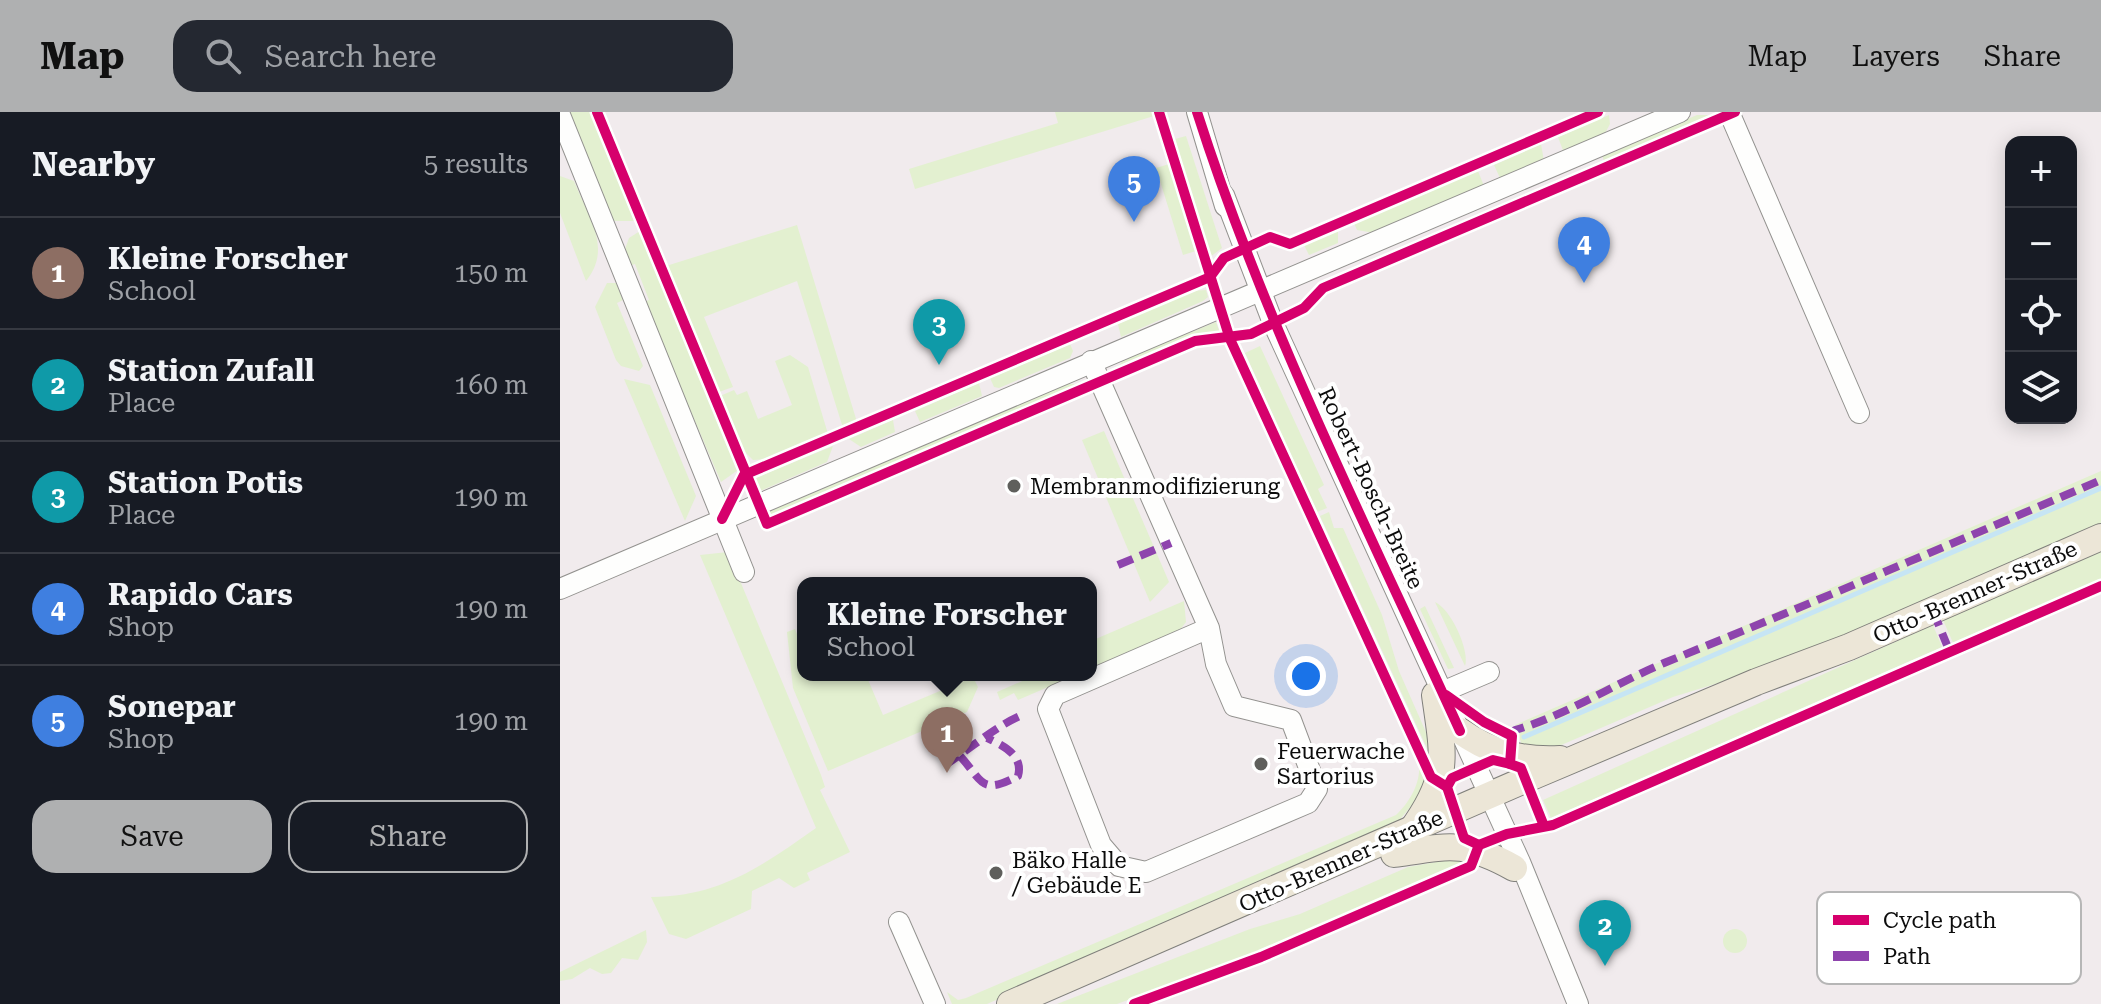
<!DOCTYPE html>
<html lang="en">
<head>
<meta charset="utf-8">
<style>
	body { margin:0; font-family:"Roboto Serif",serif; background:#242831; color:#f1f3f6 }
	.controls { position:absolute; right:24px; top:24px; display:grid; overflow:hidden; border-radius:16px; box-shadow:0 4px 20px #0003 }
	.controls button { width:72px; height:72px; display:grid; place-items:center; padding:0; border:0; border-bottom:2px solid #363941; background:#171b24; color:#f1f3f6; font:40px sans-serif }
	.you { position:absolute; left:746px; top:564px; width:28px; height:28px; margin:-20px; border:6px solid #fff; border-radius:50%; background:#1a73e8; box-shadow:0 0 0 12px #1a73e833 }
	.badge { display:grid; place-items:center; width:52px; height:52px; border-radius:50%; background:#afb0b1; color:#fff; font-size:26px; font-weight:700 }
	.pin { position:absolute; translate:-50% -66px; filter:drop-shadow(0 2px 4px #0008) }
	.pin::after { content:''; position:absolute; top:42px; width:28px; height:24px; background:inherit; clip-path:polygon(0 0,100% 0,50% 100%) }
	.popup { position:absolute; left:237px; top:465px; width:300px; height:104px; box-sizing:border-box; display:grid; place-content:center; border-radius:16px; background:#171b24; filter:drop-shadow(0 2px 6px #0005); font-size:26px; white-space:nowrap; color:#9ea1a6 }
	.popup b { font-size:30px; color:#f1f3f6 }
	.popup::after { content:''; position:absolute; left:50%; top:100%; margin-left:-16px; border:16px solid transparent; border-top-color:#171b24 }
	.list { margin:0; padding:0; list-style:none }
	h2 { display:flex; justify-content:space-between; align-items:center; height:104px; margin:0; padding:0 32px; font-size:34px }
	h2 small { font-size:26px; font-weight:400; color:#9ea1a6 }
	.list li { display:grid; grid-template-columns:52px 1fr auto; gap:24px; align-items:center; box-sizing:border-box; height:112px; padding:0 32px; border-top:2px solid #363941 }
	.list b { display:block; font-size:30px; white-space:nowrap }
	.list p { margin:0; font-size:26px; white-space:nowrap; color:#9ea1a6 }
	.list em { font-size:26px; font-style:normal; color:#9ea1a6 }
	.actions { display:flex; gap:16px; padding:24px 32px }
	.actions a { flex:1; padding:18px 0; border:2px solid #afb0b1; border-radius:24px; text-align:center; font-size:28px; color:#afb0b1 }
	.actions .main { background:#afb0b1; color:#111 }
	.icon { flex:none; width:44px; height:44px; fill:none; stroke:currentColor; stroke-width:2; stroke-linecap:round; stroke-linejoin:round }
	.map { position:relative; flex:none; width:1541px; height:892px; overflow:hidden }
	header { display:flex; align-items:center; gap:48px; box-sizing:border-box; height:112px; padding:0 40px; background:#afb0b1; color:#111 }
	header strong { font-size:38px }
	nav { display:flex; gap:44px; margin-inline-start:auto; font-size:28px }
	.search { width:560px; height:72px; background:#242831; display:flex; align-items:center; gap:20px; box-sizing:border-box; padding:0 28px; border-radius:24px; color:#9ea1a6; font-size:30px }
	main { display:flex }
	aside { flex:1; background:#171b24 }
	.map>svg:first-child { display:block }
	.industrial { fill:#f1ebed; fill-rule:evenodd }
	.green { fill:#e3f0d0 }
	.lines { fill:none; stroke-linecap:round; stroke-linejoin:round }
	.stream { stroke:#c6e5f4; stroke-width:5 }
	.minor-casing { stroke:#93928f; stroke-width:22 }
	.major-casing { stroke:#80807c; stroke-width:28 }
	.minor { stroke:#fefefd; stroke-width:20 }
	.major { stroke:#ece6d7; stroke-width:26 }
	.quiet { stroke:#8e44ad; stroke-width:8; stroke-dasharray:16 8; stroke-linecap:butt }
	.cycleway-casing { stroke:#fff; stroke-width:15 }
	.cycleway { stroke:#d6006c; stroke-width:10 }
	.poi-dot { fill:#5f5f5c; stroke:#fff; stroke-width:3 }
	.labels { text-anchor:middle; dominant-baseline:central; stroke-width:8; stroke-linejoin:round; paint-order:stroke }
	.poi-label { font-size:22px; fill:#0c0c0c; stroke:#fff; text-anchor:start }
	.street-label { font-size:22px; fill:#0c0c0c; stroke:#fff }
	.key { fill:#fff; stroke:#b6b6b6; stroke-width:2 }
	.key-label { font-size:22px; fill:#0c0c0c }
</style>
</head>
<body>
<header>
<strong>Map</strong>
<div class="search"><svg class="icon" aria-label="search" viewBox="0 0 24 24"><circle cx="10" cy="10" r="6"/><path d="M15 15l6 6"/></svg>Search here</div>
<nav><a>Map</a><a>Layers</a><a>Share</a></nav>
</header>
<main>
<aside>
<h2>Nearby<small>5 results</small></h2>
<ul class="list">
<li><span class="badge" style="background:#8d6e63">1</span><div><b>Kleine Forscher</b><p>School</p></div><em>150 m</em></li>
<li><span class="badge" style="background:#0f9aa8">2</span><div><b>Station Zufall</b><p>Place</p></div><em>160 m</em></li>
<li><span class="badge" style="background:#0f9aa8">3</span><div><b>Station Potis</b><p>Place</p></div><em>190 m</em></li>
<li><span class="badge" style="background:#3f7fe0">4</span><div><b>Rapido Cars</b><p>Shop</p></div><em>190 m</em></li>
<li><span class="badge" style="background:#3f7fe0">5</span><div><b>Sonepar</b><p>Shop</p></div><em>190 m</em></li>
</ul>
<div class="actions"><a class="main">Save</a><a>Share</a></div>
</aside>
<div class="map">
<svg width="1541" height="892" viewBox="0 0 1541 892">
	<rect width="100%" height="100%" fill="#faf8f0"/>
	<path class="industrial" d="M0,0H1541V892H0ZM1451,30H1511V306H1451ZM243,471H531V563H243Z"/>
	<g class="green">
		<polygon points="8,0 32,0 74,109 55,109 48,103"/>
		<polygon points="495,0 592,0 594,4 355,77 349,57 498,11"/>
		<polygon points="1049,3 1050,12 1044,23 1004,41 998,25"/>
		<polygon points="1137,3 1152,3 1044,49 1042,43"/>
		<polygon points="626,24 662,136 650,145 615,27"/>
		<polygon points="981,32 984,49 941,68 934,53"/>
		<polygon points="609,52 636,139 623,143 596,56"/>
		<polygon points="918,59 924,74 814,121 797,118 794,111"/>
		<path d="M0,64L14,69C28,104 53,136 26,169L0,101Z"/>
		<polygon points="237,113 297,310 283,316 237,169 144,205 173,275 159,280 106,154"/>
		<polygon points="778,118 778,131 749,143 744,133"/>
		<polygon points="80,119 178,358 161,370 84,190 89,188 75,152 69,154 65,137 69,126"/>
		<polygon points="47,171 56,171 63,188 57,191 83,254 79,259 61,254 56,248 35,195"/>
		<polygon points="646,178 648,185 643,189 561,225 558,212 632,179"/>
		<polygon points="656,210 660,221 637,222 557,256 564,247"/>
		<polygon points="510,232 513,239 510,246 439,276 434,275 430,266"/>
		<polygon points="700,234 764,373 758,377 767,396 757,400 685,241"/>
		<polygon points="230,243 248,255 268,322 208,347 193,348 183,338 160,284 174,278 177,283 187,279 198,307 232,293 215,249"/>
		<polygon points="64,267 90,273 136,384 125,409"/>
		<polygon points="419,271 422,284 360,310 355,299"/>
		<polygon points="507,272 521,272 210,404 206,401"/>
		<polygon points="333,308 335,320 301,335 289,327"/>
		<polygon points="544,319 609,470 590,490 522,328"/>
		<polygon points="273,334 267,350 200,379 195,366"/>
		<polygon points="1541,359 1541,415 1407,474 1181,564 1113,585 999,634 963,636 955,613"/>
		<polygon points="769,400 774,416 783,416 822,503 839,559 869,627 872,647 760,404"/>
		<polygon points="1541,438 1541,470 1394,533 1383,508"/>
		<path d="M168,440L261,663L265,675L260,678L290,740L247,761L250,768L234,776L219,766L192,779L191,797L126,827L109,822L91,785C160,785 202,754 256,716L140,443Z"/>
		<polygon points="624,489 626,510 619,519 531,557 531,529"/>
		<path d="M875,490C891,497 910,539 905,554Z"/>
		<polygon points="865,494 894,556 888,557 860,497"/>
		<polygon points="1373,513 1382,535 991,706 983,688"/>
		<polygon points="235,517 243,537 243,563 306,563 323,603 413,565 418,575 407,600 268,659 233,576 227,520"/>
		<polygon points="476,563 516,563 458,588 454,581 440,588 437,580"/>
		<path d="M858,647L867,665L858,686L837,711L427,892H392L387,880L398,888L406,886L836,703C851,689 863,667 858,647Z"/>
		<polygon points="904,745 903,751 715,833 557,892 497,892 690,817 740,802 848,755"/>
		<circle cx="1175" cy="829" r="12"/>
		<polygon points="86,818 87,830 78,848 62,846 51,861 42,862 30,856 12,867 0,869 0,860"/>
	</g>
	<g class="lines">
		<polyline class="stream" points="964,625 1541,376"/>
		<g class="minor-casing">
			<g id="minor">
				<polyline points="637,0 665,94"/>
				<polyline points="1169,0 1299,301"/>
				<polyline points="0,3 184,460"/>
				<polyline points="664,83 713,211 960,750 1018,892"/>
				<polyline points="531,249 649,516 656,552 674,594 731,608 757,677 748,691 586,760 559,754 541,733 488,597 495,583 649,516"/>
				<polyline points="0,477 1120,0"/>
				<polyline points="875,583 929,560"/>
				<polyline points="339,810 375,892"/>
			</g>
		</g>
		<g class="major-casing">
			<g id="major">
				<path d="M900,619C931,641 962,649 1000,647"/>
				<path d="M851,719C890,665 884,647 875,583"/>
				<path d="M834,742C889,734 904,728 954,756"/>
				<polyline points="450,892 976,663 1196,570 1289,535 1541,425"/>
			</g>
		</g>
		<use href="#minor" class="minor"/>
		<use href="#major" class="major"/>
		<g class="quiet">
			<polyline points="558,453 611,431"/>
			<polyline points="1373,499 1389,538"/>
			<path d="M952,624L955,618C1007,603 1054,572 1104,551C1250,492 1396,430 1541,368"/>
			<path d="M400,644C423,669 420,684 458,664C464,643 442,633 427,626"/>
			<path d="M385,653C410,637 433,616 460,604"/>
		</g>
		<g class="cycleway-casing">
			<g id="cycleway">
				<polyline points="37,0 207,412 635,229 691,222 744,196 763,176 1175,0"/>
				<polyline points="599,0 670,227 871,665 887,675"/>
				<path d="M637,0C705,213 807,415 900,619"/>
				<polyline points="162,407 184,363 650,165 664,146 710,125 730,132 1038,0"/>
				<polyline points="886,583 924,610 952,624 950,652 961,656 984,714"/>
				<polyline points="919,733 904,726 887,675 892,666 933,648 950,652"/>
				<polyline points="574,892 701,845 911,754 919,733 947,722 993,713 1541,474"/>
			</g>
		</g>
		<use href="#cycleway" class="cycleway"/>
	</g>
	<g class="poi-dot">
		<circle cx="454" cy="374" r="8"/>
		<circle cx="701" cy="652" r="8"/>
		<circle cx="436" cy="761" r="8"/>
	</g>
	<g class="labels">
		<g class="poi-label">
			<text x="470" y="374">Membranmodifizierung</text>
			<text x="717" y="639">Feuerwache<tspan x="717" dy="25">Sartorius</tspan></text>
			<text x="452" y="748">Bäko Halle<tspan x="452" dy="25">/ Gebäude E</tspan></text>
		</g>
		<g class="street-label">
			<text transform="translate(811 376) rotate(65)">Robert-Bosch-Breite</text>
			<text transform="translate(1415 480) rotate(-24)">Otto-Brenner-Straße</text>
			<text transform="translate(781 749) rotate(-24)">Otto-Brenner-Straße</text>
		</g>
	</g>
	<rect x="1257" y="780" width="264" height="92" rx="12" class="key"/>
	<rect x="1273" y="803" width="36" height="10" fill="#d6006c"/>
	<rect x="1273" y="839" width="36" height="10" fill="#8e44ad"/>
	<g class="key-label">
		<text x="1323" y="816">Cycle path</text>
		<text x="1323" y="852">Path</text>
	</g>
</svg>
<div class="controls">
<button>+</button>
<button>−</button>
<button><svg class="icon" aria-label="locate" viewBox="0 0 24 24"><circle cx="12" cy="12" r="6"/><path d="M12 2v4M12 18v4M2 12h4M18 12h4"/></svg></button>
<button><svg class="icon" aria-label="layers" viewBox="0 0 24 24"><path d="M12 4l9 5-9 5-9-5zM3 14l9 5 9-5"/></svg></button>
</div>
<div class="you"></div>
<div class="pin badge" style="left:387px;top:661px;background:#8d6e63">1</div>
<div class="popup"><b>Kleine Forscher</b>School</div>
<div class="pin badge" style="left:1045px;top:854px;background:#0f9aa8">2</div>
<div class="pin badge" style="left:379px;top:253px;background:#0f9aa8">3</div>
<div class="pin badge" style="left:1024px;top:171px;background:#3f7fe0">4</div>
<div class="pin badge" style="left:574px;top:110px;background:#3f7fe0">5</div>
</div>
</main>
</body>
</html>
